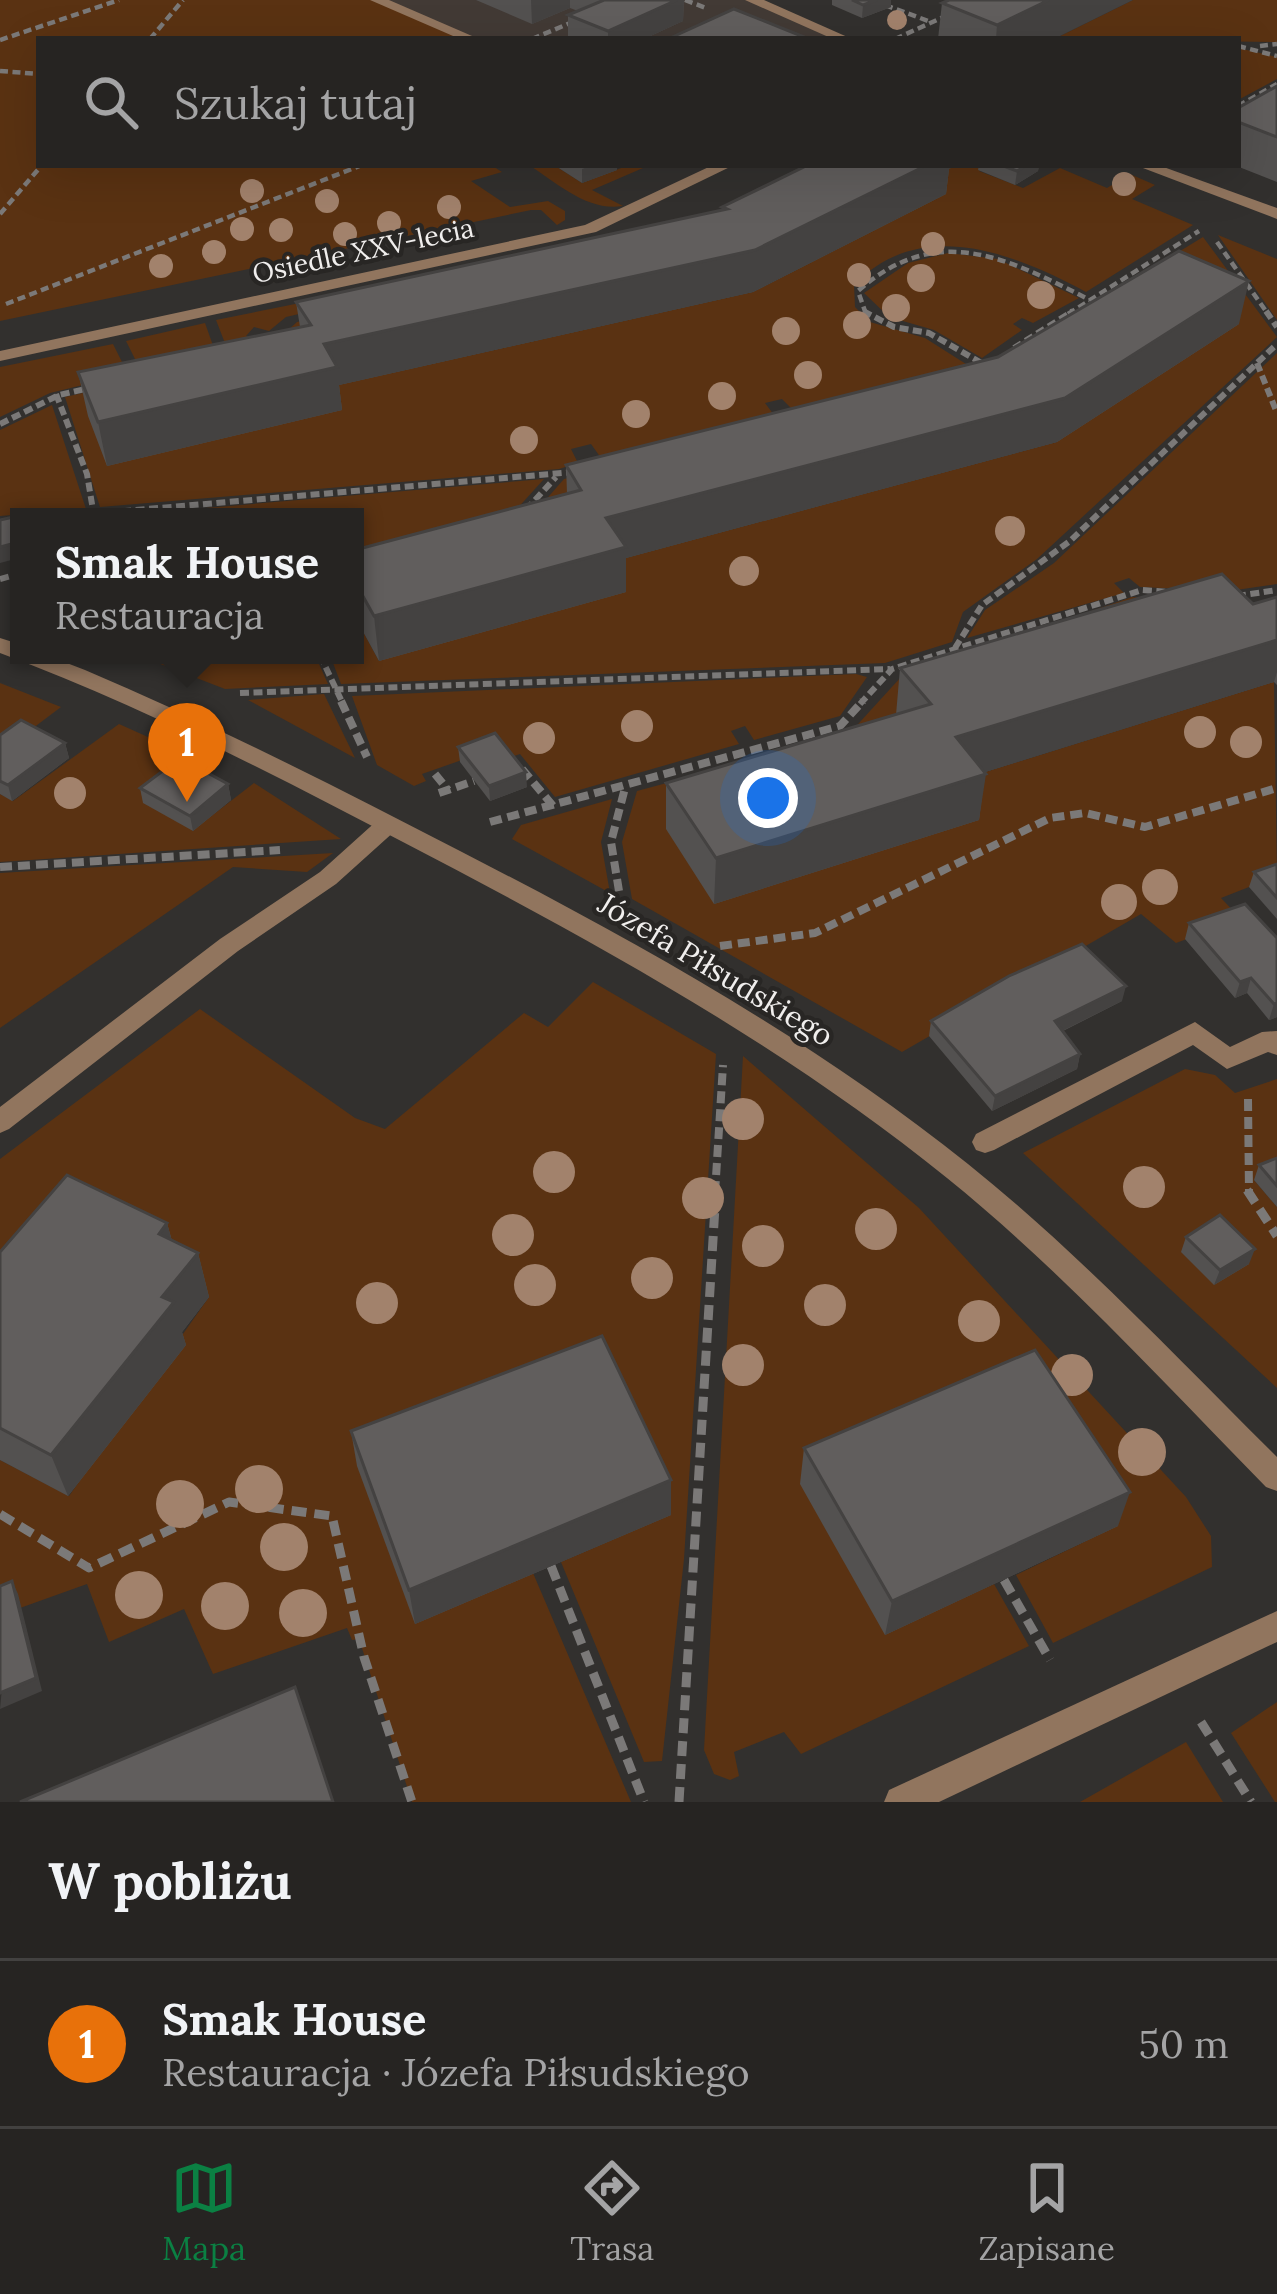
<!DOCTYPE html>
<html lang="pl">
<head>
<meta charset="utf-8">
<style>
	body { margin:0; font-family:Lora,serif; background:#2e2c2a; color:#f1f3f6 }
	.you { position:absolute; left:768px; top:798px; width:42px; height:42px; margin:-30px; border:9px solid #fff; border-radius:50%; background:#1a73e8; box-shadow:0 0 0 18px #1a73e833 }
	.badge { display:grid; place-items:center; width:78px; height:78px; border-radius:50%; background:#0b8043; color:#fff; font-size:39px; font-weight:700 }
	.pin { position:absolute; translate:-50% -99px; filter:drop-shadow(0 3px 6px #0008) }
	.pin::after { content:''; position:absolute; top:63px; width:42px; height:36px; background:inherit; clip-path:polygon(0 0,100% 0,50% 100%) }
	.popup { position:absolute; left:10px; top:508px; width:354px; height:156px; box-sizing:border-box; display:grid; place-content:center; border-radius:0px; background:#262422; filter:drop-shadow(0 3px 9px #0005); font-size:39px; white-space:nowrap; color:#a4a4a5 }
	.popup b { font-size:45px; color:#f1f3f6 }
	.popup::after { content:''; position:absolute; left:50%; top:100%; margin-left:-24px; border:24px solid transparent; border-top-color:#262422 }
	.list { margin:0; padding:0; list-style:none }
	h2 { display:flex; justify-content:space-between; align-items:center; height:156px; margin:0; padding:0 48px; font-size:51px }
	h2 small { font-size:39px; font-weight:400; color:#a4a4a5 }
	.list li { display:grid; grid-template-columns:78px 1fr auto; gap:36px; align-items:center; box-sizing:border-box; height:168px; padding:0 48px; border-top:3px solid #424140 }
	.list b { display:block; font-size:45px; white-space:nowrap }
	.list p { margin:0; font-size:39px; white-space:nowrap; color:#a4a4a5 }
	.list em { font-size:39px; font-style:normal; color:#a4a4a5 }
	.icon { flex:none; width:66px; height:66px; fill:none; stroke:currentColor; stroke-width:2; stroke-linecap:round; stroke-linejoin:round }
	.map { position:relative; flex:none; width:1277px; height:1802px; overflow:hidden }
	.search { position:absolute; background:#262422; box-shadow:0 12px 48px #0002; left:36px; right:36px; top:36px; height:132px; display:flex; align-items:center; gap:30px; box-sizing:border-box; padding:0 42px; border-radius:0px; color:#a4a4a5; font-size:45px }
	.sheet { height:324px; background:#262422 }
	nav { display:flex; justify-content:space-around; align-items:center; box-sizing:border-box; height:168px; border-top:3px solid #424140; background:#262422; font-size:33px; color:#a4a4a5 }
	nav a { display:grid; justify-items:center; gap:6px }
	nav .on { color:#0b8043 }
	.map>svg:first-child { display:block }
	.built { fill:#423a35 }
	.green { fill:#5a3212; fill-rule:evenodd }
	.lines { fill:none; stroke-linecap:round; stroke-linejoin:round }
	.path-far3 { stroke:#7b7978; stroke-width:4.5; stroke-dasharray:8 4.5; stroke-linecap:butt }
	.path-far2 { stroke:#7b7978; stroke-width:6; stroke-dasharray:9 4.5; stroke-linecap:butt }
	.path-far1 { stroke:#7b7978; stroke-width:8; stroke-dasharray:12 6; stroke-linecap:butt }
	.path { stroke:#7b7978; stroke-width:9; stroke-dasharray:15 8; stroke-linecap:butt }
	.service { fill:#91755e; fill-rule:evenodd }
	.minor { fill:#91755e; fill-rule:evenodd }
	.tree { fill:#a2826c }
	.wall { fill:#535150 }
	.shaded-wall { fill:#444241 }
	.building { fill:#615e5d; stroke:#444241; stroke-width:3 }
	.labels { text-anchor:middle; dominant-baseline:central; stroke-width:9; stroke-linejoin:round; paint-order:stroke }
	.far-street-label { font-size:27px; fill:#f0eeed; stroke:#282624 }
	.street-label { font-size:30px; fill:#f0eeed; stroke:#282624 }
</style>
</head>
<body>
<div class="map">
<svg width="1277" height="1802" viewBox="0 0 1277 1802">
	<rect width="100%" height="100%" fill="#32302e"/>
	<polygon class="built" points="377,0 752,0 845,39 472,39"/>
	<g class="green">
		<polygon points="0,0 377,0 472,39 39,39 39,165 491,165 502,172 471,181 510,207 548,201 565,211 565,220 557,225 541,210 531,210 0,321"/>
		<polygon points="1133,0 1277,0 1277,42 1054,39"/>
		<polygon points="1238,48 1277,57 1277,79 1238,100"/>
		<path d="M529,165H554L582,183L629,165H650L592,190L623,206C588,212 557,183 529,165Z"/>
		<path d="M958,165H988L979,171L1023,188L1060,168L1107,188L1130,174L1155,185L1132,199L1193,225L1086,292C1015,254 921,215 854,285L855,307L870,322L925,338L966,364L881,392L793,410L782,399L765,403L774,415L601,458L591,444L571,449L578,463L559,469L100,507L65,397L263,353L297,322ZM945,194L753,292L329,387L303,345Z"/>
		<polygon points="1218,235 1277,259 1277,320"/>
		<polygon points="1203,237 1277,337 1037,559 963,612 952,642 885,663 341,684 330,655 355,655 355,617 379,661 607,563 1057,442 992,401 528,520 564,479 969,380"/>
		<polygon points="948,253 998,259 1079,298 1033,323 1022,318 1013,324 1022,330 982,358 934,330 889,317 864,293 908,263"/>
		<polygon points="320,299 325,308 286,317 269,331 254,327 246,336 260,340 228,351 216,320"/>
		<polygon points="205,323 216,354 141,371 126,341"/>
		<polygon points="113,344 128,374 50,393 0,417 0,367"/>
		<polygon points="1277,353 1277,584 1229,591 1140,587 1129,578 1114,583 1124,593 967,638 985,610 1054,563"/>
		<polygon points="52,405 86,509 0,516 0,430"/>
		<polygon points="544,479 515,511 355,552 355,517 100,517"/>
		<polygon points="1132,597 1202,599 950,783 1274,682 1277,876 1221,898 1241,919 1176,943 1141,914 902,1052 632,899 622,842 637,791 849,734 901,677"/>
		<polygon points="137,655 315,655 328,684 225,689"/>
		<polygon points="856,674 867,677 840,716 754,740 745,726 731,731 739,744 555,797 520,754 505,759 496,748 422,774 426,781 414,786 377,765 352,696"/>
		<polygon points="0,683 61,707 0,753"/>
		<polygon points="324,694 355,758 248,700"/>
		<polygon points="119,724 197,759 183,773 192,831 254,783 341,839 0,862 0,794 13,801"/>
		<polygon points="612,799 601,842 610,893 512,839 521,825"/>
		<polygon points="333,853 307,872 233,867 0,1028 0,873"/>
		<polygon points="593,982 716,1054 684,1559 662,1761 644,1762 561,1562 670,1515 533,1573 631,1802 412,1802 359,1639 352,1640 347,1628 213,1674 184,1609 109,1642 87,1584 20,1608 0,1602 0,1460 69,1496 209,1297 0,1261 0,1159 200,1009 355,1118 385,1129 524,1013 548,1027"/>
		<polygon points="743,1056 919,1208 1186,1497 1211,1536 1212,1567 1053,1643 1016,1575 1117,1526 885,1634 994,1584 1029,1646 801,1754 784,1732 734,1752 739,1776 730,1780 714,1774 704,1750"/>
		<polygon points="1185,1069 1215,1075 1235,1093 1277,1079 1277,1170 1254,1180 1277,1207 1277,1388 1023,1153"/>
		<polygon points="1277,1702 1277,1802 1275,1802 1231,1733"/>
		<polygon points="1186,1742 1223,1802 1080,1802"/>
	</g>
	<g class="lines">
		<g class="path-far3">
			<polyline points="685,0 706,8"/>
			<polyline points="885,5 931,22"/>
			<polyline points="150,39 183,0"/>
			<polyline points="532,39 575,21"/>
			<polyline points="895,39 948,15"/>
			<polyline points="0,40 119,0"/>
			<polyline points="1238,46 1277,56"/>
			<polyline points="1260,46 1277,44"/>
			<polyline points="0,71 39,74"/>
			<polyline points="1238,106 1277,84"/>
			<polyline points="0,214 42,165"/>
			<polyline points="1217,242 1268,314"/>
			<polyline points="6,304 362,165"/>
			<path d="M866,314L858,291C937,221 1007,258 1090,300"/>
			<polyline points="1068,314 1199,231"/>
		</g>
		<g class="path-far2">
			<polyline points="863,311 894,327 929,333 985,365"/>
			<polyline points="1266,311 1277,327"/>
			<polyline points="1014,348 1073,311"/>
			<polyline points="1257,363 1277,413"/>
			<polyline points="56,394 87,474 94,516"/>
			<polyline points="0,424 59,395 90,388"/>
			<polyline points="526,510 556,477"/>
			<polyline points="55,517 574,472"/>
			<polyline points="0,579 19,574"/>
			<polyline points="1237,596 1277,590"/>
			<polyline points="955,648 982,605 1070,541 1277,344"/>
			<polyline points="320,655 343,704"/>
			<polyline points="240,693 890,669"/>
			<polyline points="860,704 892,669 1142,590 1168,592"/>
		</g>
		<g class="path-far1">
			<polyline points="341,701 367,757"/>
			<polyline points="522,769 554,807"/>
			<polyline points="435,774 448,790"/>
			<polyline points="439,793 474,781"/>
			<polyline points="490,822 840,726 863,701"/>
			<polyline points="0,867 280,850"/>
			<polyline points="619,891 611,842 625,788"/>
			<polyline points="720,946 815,933 1050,818 1085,813 1145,827 1277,788"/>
			<polyline points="1248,1099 1249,1193"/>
			<polyline points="715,1193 723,1065"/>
		</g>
		<g class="path">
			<polyline points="1247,1190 1277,1236"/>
			<polyline points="0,1514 89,1568 229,1502 332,1516 364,1657 412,1802"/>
			<polyline points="551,1566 644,1802"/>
			<polyline points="1004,1580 1050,1660"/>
			<polyline points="1201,1722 1251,1802"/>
			<polyline points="679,1802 716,1190"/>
		</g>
		<g class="service">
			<polygon points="370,0 389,0 479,39 460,39"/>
			<polygon points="388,816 400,824 396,830 336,884 238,951 9,1129 0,1133 0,1107 220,939 320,872 380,818"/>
			<polygon points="1195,1022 1230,1047 1262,1032 1277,1031 1277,1055 1268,1052 1227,1069 1193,1045 994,1150 985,1153 976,1150 972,1142 976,1134"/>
		</g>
		<g class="minor">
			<polygon points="745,0 764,0 852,39 833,39"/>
			<polygon points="713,165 734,165 596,232 0,361 0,351 585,225"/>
			<polygon points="1135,165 1158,165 1277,208 1277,219"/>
			<path d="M0,638L19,644V655H46L85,670C213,724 336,787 460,851C637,942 812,1039 968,1164C1079,1253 1176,1357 1277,1457V1491L1266,1487C1163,1382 1062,1271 947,1178C780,1043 591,940 401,841C270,773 138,704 0,653Z"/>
			<polygon points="1277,1611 1277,1642 939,1802 884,1802 889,1790"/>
		</g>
	</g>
	<g class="tree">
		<circle cx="897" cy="20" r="10"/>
		<circle cx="1124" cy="184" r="12"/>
		<circle cx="252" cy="191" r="12"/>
		<circle cx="327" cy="201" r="12"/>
		<circle cx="449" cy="207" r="12"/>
		<circle cx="389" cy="223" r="12"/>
		<circle cx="242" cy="229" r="12"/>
		<circle cx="281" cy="230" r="12"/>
		<circle cx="345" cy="234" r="12"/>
		<circle cx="933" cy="244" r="12"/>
		<circle cx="214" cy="252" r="12"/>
		<circle cx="161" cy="266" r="12"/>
		<circle cx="859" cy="275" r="12"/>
		<circle cx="921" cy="278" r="14"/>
		<circle cx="1041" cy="295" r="14"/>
		<circle cx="896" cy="308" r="14"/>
		<circle cx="857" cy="325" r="14"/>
		<circle cx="786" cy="331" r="14"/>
		<circle cx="808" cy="375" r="14"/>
		<circle cx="722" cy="396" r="14"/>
		<circle cx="636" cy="414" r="14"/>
		<circle cx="524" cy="440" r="14"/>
		<circle cx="1010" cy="531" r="15"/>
		<circle cx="744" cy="571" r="15"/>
		<circle cx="637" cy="726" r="16"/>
		<circle cx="1200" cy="732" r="16"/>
		<circle cx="539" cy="738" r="16"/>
		<circle cx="1246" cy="742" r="16"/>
		<circle cx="70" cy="793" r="16"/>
		<circle cx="1160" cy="887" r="18"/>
		<circle cx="1119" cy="902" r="18"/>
		<circle cx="743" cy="1119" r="21"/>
		<circle cx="554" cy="1172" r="21"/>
		<circle cx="1144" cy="1187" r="21"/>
		<circle cx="703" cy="1198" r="21"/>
		<circle cx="876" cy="1229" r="21"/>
		<circle cx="513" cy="1235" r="21"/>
		<circle cx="763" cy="1246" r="21"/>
		<circle cx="652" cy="1278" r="21"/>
		<circle cx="535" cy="1285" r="21"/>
		<circle cx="377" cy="1303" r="21"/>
		<circle cx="825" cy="1305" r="21"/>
		<circle cx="979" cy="1321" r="21"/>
		<circle cx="743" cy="1365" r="21"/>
		<circle cx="1072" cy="1375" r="21"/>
		<circle cx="1142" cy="1452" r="24"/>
		<circle cx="259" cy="1489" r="24"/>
		<circle cx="180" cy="1504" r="24"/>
		<circle cx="284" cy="1547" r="24"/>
		<circle cx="139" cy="1595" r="24"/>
		<circle cx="225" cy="1606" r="24"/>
		<circle cx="303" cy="1613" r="24"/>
	</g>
	<g class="wall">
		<polygon points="476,0 684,0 683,21 644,39 568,39 568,15 578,11 570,8 532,24"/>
		<polygon points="832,0 891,0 891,7 862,18 832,5"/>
		<polygon points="942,3 1054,39 938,39"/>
		<polygon points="1277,86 1277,182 1234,165 1238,165 1238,108"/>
		<polygon points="554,165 617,165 617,170 582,183"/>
		<polygon points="979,165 1039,165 1038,171 1015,185 978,170"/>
		<polygon points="949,169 946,194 753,292 339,385 342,410 107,466 88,416 78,372 300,327 296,302 722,210 722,207"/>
		<polygon points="1239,324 1057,442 626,558 626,592 379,661 355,617 355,550 567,494 566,465"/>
		<polygon points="1277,597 1277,685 1274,682 985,772 979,820 714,904 666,829 666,783 896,715 900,668 1253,604"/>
		<polygon points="0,735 65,743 69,758 12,801 0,794"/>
		<polygon points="458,747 527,787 490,801 460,762"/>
		<polygon points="228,784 231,800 193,831 143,803 140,788"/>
		<polygon points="1277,864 1277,919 1249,887 1254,872"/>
		<polygon points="1189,923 1277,938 1277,1017 1269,1020 1247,993 1235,998 1185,939"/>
		<polygon points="1122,1001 1063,1031 1080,1054 1077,1069 992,1111 929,1036 931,1021"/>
		<polygon points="1277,1158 1277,1207 1254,1180 1259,1165"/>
		<polygon points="167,1223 172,1241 198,1253 209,1297 182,1332 186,1345 68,1496 0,1460 0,1252"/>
		<polygon points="1186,1237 1249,1264 1214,1285 1181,1252"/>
		<polygon points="351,1431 671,1515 415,1624 357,1466"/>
		<polygon points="804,1448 1118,1526 885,1635 800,1484"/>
	</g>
	<g class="shaded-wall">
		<polygon points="531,0 570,0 570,8 532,24"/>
		<polygon points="677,0 684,0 683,21 644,39 608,39 608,31"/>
		<polygon points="877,0 891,0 891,7 862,18 863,5"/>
		<polygon points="1049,0 1133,0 1054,39 996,39 997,25"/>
		<polygon points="593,165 617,165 617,170 582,183 582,169"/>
		<polygon points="927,165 958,165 949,169 946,194 753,292 339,385 342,410 107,466 98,422 324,344"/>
		<polygon points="1027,165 1039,165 1038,171 1015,185 1017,171"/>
		<polygon points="1249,281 1239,324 1057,442 626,558 626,592 379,661 374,616 606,518"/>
		<polygon points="19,542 19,558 0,563 0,547"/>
		<polygon points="1277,640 1277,672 1274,682 950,783 956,737"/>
		<polygon points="65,743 69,758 12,801 8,785"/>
		<polygon points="526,772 527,787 490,801 489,786"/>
		<polygon points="986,774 979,820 714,904 716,858"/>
		<polygon points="228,784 231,800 193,831 190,816"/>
		<polygon points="1251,978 1247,993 1235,998 1240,982"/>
		<polygon points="1126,986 1122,1001 1052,1036 1055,1021"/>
		<polygon points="1277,1003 1277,1017 1269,1020 1274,1004"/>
		<polygon points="1080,1054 1077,1069 992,1111 995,1096"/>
		<polygon points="167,1223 179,1267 159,1234"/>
		<polygon points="1255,1249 1249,1264 1214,1285 1220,1270"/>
		<polygon points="198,1253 209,1297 182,1332 186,1345 68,1496 51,1455 162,1297"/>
		<polygon points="671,1480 671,1515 415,1624 409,1590"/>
		<polygon points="1130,1492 1118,1526 885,1635 892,1601"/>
		<polygon points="12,1581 18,1594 42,1691 0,1709"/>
	</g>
	<g class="building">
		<polygon points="604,0 677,0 608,31 568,15"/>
		<polygon points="852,0 877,0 863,5"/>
		<polygon points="949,0 1049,0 997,25 942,3"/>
		<polygon points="734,9 809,39 668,39"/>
		<polygon points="1277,86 1277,137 1238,122 1238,108"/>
		<polygon points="808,165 927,165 755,250 324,344 337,367 98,422 78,372 311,325 296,302 727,209 722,207"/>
		<polygon points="1001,165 1027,165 1017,171"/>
		<polygon points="1179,251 1249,281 1065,398 606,518 626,547 374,616 355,582 355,550 581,490 566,465 998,357"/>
		<polygon points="22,515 23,517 19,517 19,542 0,547 0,520"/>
		<polygon points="1222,574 1253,604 1277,597 1277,640 956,737 986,774 716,858 666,783 931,704 900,668"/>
		<polygon points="21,720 65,743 8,785 0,781 0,735"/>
		<polygon points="495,733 526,772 489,786 458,747"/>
		<polygon points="180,758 228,784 190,816 140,788"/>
		<polygon points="1277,864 1277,898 1254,872"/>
		<polygon points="1245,904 1277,938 1277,1003 1274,1004 1251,978 1240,982 1189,923"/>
		<polygon points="1082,944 1126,986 1055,1021 1080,1054 995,1096 931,1021 1009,976"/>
		<polygon points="1277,1158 1277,1186 1259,1165"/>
		<polygon points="67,1175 167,1223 159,1234 198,1253 162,1297 174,1302 51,1455 0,1428 0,1252"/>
		<polygon points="1220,1215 1255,1249 1220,1270 1186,1237"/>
		<polygon points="602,1336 671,1480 409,1590 351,1431"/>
		<polygon points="1035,1350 1130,1492 892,1601 804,1448"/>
		<polygon points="12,1581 36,1678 0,1693 0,1586"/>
		<polygon points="295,1687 333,1802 20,1802"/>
	</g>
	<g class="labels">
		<g class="far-street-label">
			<text transform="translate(363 250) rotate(-12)">Osiedle XXV-lecia</text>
		</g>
		<g class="street-label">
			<text transform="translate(716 969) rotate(31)">Józefa Piłsudskiego</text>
		</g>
	</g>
</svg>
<div class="you"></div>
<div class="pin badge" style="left:187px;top:802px;background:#e8710a">1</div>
<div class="popup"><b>Smak House</b>Restauracja</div>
<div class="search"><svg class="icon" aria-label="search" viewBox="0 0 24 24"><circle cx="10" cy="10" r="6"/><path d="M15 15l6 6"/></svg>Szukaj tutaj</div>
</div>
<section class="sheet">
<h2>W pobliżu<small></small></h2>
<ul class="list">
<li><span class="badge" style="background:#e8710a">1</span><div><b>Smak House</b><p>Restauracja · Józefa Piłsudskiego</p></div><em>50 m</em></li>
</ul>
</section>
<nav>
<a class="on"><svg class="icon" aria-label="map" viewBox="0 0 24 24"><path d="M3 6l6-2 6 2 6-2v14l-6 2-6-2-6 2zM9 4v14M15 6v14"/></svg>Mapa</a>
<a><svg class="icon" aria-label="directions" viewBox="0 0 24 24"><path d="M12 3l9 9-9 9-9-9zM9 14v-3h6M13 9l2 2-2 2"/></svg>Trasa</a>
<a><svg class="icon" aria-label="saved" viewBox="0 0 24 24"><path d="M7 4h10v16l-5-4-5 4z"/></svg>Zapisane</a>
</nav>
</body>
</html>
